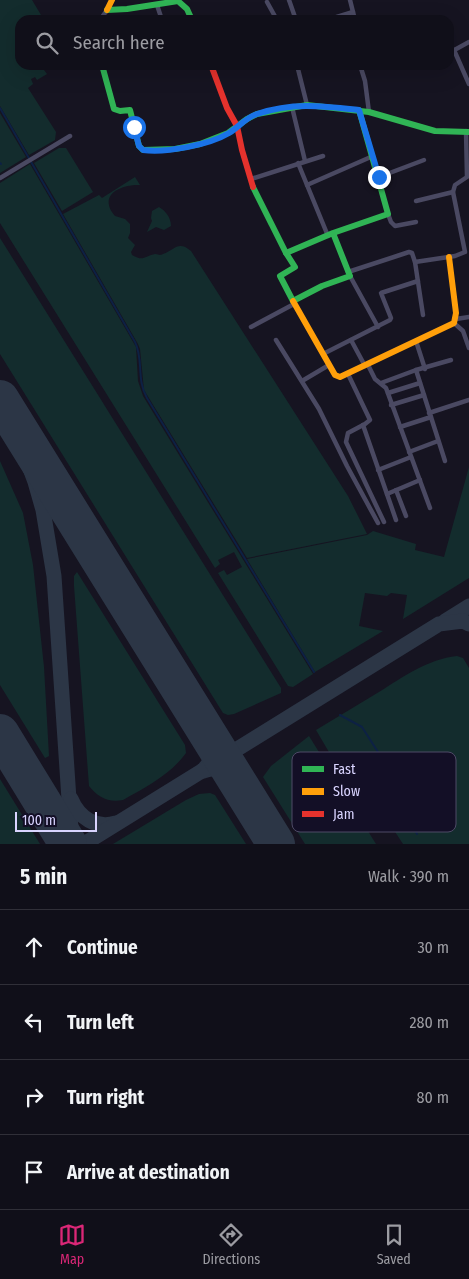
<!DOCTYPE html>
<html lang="en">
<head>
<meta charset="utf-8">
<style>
	body { margin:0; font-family:"Fira Sans Condensed",sans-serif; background:#1e1d26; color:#f1f3f6 }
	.scale { position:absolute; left:15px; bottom:12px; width:82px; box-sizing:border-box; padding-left:5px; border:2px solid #d9d4ff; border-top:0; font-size:14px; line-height:18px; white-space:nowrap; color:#d9d4ff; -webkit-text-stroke:4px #130f26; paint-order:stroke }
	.stop { position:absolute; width:15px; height:15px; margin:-11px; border:4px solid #1a73e8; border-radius:50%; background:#fff }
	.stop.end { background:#1a73e8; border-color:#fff; box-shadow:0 1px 5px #0008 }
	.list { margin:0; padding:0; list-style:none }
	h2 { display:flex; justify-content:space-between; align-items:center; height:65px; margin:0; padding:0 20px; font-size:21px }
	h2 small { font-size:16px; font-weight:400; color:#9c9ca2 }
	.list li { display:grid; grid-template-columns:32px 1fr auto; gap:15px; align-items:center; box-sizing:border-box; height:75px; padding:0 20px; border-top:1px solid #302f38 }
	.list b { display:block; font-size:19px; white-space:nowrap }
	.list em { font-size:16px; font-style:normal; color:#9c9ca2 }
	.icon { flex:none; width:28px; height:28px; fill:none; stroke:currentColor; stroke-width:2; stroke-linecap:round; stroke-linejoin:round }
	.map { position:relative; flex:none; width:469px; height:844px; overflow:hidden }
	.search { position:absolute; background:#100f19; box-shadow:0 5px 20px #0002; left:15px; right:15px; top:15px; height:55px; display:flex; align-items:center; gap:12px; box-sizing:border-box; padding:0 18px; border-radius:15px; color:#9c9ca2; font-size:19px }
	.sheet { height:365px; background:#100f19 }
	nav { display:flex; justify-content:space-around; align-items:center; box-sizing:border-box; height:70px; border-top:1px solid #302f38; background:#100f19; font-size:14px; color:#9c9ca2 }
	nav a { display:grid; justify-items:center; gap:2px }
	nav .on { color:#db2777 }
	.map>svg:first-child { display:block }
	.green { fill:#132c2d }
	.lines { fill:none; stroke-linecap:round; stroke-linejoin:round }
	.stream { stroke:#0d2144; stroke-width:2 }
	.taxiway { stroke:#2c3646; stroke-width:15 }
	.runway { stroke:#2c3646; stroke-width:38 }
	.street { stroke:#4a4962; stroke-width:4.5 }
	.fast { stroke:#30b455; stroke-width:6 }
	.slow { stroke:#ff9f0a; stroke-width:6 }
	.jam { stroke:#e5322d; stroke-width:6 }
	.route { stroke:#1a73e8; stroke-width:6 }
	.key { fill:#130f26; stroke:#4e4a67; stroke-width:1 }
	.key-label { font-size:14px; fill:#d9d4ff }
</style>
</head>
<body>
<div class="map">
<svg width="469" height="844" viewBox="0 0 469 844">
	<rect width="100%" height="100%" fill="#161421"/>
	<g class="green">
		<polygon points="0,0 32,0 44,20 20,20 20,65 45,65 47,68 44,70 47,74 37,80 35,77 31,79 33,84 28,88 56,132 55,140 29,155 0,106"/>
		<polygon points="0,113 26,157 0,173"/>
		<polygon points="59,148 66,148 93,192 62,211 34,163"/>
		<polygon points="30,164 136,347 138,381 143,396 313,674 293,687 288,686 218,573 224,570 227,575 242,567 234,552 218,560 220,564 215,568 0,223 0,183"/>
		<path d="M135,177L140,185C121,184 97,195 115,216L125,219L130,224V233L128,238L135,245L131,252L132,255C144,262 144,256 155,254C159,254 159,256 163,254C175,250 178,240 191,251L348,496L367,534L247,558L144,390L140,349L138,344L63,214L99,195L102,198Z"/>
		<path d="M159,207C166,211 171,218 171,226L164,230L156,227L147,232L152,221L151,218L152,211Z"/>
		<polygon points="0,238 281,688 281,693 234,714 228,715 223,713 0,354"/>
		<polygon points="0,461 23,513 33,565 44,667 49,756 45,758 0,685"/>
		<polygon points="469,467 469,578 403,619 407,595 391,593 387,596 365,593 359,626 383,631 315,672 247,559 367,535 373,531 416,544 415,550 444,557"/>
		<path d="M77,572L185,745L186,753C170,775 146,787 123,800C108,803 98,797 89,786L74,586V576Z"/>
		<path d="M457,656L463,658L469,668V844H403L386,818L355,777L348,781H346L316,730C337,717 358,705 379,692C403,677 428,659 457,656Z"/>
		<polygon points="309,736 376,844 305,844 263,777 271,766"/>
		<polygon points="0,779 40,844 0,844"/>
		<polygon points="210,793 215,795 246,844 113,844 186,800 199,794"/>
	</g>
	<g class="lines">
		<g class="stream">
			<path d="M0,108L135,342C144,360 136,379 147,398L314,672"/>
			<polyline points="0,163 1,164"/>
			<path d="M340,715L362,727L408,799C412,813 409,821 417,834"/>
		</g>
		<g class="taxiway">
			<polyline points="0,403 22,447 35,482 43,510 54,576 72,844"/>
			<polyline points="445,621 469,606"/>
			<path d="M203,770C217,758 211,742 204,728"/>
			<path d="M204,771C220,764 230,774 240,786"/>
			<path d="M71,799C79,818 96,829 116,823"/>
			<polyline points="84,844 439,624 463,621 469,624"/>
		</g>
		<g class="runway">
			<polyline points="0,399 276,844"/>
			<polyline points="0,733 68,844"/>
		</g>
		<g class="street">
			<polyline points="289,0 296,20"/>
			<polyline points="350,0 355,20"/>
			<polyline points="267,2 277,20"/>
			<polyline points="157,5 162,20"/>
			<polyline points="100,20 107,10"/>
			<polyline points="327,20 353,12"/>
			<polyline points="454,50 469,84"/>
			<polyline points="449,53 469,42"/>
			<polyline points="297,65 307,105"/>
			<polyline points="360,65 365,81 369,112"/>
			<polyline points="292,107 305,161"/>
			<polyline points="298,163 328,236"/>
			<polyline points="379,177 424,160"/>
			<polyline points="0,178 70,136"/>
			<polyline points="251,179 323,156"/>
			<polyline points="307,185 373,156"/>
			<polyline points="416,201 453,192"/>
			<polyline points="388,214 391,222 395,226 416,222"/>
			<polyline points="415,262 455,256 465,252 453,192 455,185 467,177 466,131"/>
			<polyline points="348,272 409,252 412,253 415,262 423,315"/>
			<polyline points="350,276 378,327"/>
			<polyline points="456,319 469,317"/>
			<polyline points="454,323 463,331 469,348"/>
			<polyline points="251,327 294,304"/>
			<polyline points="276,340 319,409 347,466 378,523"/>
			<polyline points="351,340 365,366"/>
			<polyline points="416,341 425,369"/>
			<polyline points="323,354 390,320 391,318 381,293 418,281"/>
			<polyline points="368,365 375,379 386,388 430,508"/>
			<polyline points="416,370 445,461"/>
			<polyline points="348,374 370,420 365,424 348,433 346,442 384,522"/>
			<polyline points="302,381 329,365"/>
			<polyline points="381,383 416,370 451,360"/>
			<polyline points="388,393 420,383"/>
			<polyline points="391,405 424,395"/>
			<polyline points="429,413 469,400"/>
			<polyline points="363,425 396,520"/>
			<polyline points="400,427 431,417"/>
			<polyline points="409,452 438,441"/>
			<polyline points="378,470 411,457"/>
			<polyline points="396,490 406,516"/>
			<polyline points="387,494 420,480"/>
		</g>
		<g class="fast">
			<polyline points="107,10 127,9 178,1 187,9 192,20"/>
			<polyline points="102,65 114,109 120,111 130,110 139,146 143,150 175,149 200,144 228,133 247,119 257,114 307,105 369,112 435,131 469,132"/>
			<polyline points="253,187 286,253"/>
			<polyline points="333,233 286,253 295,267 280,276 293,301 322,286 350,276 333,233 388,214 359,110"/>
		</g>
		<g class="slow">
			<polyline points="107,10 112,0"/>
			<polyline points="293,301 335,375 340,377 454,323 456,313 449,257"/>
		</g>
		<polyline class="jam" points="211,65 227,108 237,126 242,150 253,187"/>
	</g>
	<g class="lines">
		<path class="route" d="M134,127L139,146L143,150C166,153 209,145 229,133C239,127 245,118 257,114C293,102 323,106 359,110L379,177"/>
	</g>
	<rect x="292" y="752" width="164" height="80" rx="8" class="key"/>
	<rect x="302" y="766" width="22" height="6" fill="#30b455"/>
	<rect x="302" y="788" width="22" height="7" fill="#ff9f0a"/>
	<rect x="302" y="811" width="22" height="6" fill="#e5322d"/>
	<g class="key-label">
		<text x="333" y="774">Fast</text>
		<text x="333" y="796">Slow</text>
		<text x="333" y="819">Jam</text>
	</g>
</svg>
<div class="scale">100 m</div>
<div class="stop" style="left:134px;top:127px"></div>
<div class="stop end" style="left:379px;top:177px"></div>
<div class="search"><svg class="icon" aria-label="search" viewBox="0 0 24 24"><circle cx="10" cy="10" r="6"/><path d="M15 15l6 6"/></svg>Search here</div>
</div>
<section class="sheet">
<h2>5 min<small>Walk · 390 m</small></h2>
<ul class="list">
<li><svg class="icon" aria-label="ahead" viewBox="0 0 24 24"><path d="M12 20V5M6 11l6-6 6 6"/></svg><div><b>Continue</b></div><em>30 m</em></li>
<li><svg class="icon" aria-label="left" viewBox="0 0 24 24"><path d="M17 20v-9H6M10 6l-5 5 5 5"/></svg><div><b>Turn left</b></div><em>280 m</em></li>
<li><svg class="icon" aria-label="right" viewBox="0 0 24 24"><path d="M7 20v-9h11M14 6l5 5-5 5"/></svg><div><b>Turn right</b></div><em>80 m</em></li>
<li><svg class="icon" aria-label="arrive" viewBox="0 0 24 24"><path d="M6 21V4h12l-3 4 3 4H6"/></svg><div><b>Arrive at destination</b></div></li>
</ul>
</section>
<nav>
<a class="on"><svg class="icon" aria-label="map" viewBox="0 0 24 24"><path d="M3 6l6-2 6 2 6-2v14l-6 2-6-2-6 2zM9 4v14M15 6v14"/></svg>Map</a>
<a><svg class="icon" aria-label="directions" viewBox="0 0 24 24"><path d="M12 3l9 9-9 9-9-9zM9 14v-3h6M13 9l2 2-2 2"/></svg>Directions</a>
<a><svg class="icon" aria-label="saved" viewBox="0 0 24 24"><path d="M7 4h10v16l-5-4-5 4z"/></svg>Saved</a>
</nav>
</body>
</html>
